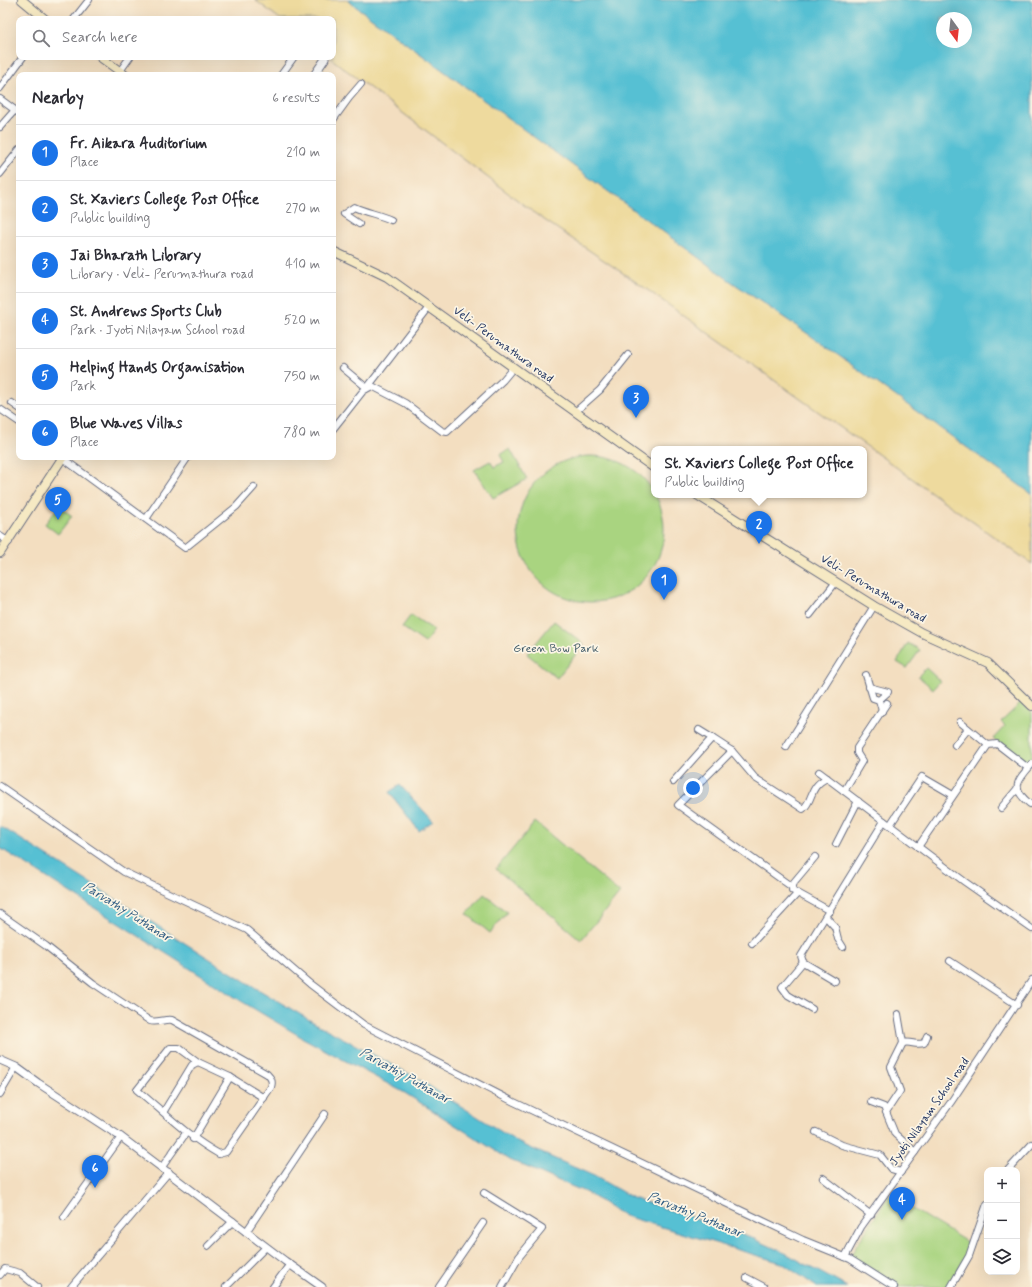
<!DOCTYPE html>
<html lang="en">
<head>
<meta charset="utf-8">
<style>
	body { margin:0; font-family:Mynerve,sans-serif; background:#f2f2f3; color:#2b2b33 }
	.controls { position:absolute; right:12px; bottom:12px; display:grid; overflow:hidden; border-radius:8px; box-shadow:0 4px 16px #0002 }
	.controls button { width:36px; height:36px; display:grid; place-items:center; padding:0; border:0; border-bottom:1px solid #e1e1e2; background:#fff; color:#2b2b33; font:20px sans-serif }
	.compass { position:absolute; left:936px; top:12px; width:36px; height:36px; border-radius:50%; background:#fff; box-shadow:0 4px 16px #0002; rotate:165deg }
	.you { position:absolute; left:693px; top:788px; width:14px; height:14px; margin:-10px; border:3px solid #fff; border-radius:50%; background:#1a73e8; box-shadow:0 0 0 6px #1a73e833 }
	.badge { display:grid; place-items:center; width:26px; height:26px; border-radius:50%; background:#1a73e8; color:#fff; font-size:13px; font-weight:700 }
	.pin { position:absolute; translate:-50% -33px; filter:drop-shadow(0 1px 2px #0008) }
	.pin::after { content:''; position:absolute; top:21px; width:14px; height:12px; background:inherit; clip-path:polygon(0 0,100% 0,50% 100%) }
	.popup { position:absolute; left:651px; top:446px; width:216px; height:52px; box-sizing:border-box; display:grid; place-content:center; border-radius:8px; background:#fff; filter:drop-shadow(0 1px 3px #0005); font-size:13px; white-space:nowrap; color:#7c7c81 }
	.popup b { font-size:15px; color:#2b2b33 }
	.popup::after { content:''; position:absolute; left:50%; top:100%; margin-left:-8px; border:8px solid transparent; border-top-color:#fff }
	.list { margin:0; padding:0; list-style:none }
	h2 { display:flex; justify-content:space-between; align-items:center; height:52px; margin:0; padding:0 16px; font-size:17px }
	h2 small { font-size:13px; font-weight:400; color:#7c7c81 }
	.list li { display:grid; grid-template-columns:26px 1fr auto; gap:12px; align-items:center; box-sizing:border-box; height:56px; padding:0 16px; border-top:1px solid #e1e1e2 }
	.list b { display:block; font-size:15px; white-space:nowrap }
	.list p { margin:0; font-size:13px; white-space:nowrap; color:#7c7c81 }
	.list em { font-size:13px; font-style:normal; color:#7c7c81 }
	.icon { flex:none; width:22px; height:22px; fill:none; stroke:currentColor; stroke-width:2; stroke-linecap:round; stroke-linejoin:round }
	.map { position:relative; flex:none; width:1032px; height:1287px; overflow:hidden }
	.search { position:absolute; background:#fff; box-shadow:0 4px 16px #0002; left:16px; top:16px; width:320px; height:44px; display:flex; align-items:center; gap:10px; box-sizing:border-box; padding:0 14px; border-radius:8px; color:#7c7c81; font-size:15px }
	.panel { position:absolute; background:#fff; box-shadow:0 4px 16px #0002; left:16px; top:72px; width:320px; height:388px; border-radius:8px }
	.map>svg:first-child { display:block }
	.green { fill:#a9d480; stroke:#62826f }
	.sand { fill:#eeda9e; stroke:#84847e }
	.water { fill:#56c0d3; stroke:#387898; fill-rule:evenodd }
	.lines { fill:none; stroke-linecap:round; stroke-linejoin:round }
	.minor-casing { stroke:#676c80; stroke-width:8 }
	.tertiary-casing { stroke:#676c80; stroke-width:9 }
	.secondary-casing { stroke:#676c80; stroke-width:10 }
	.minor { stroke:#fff; stroke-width:6 }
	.tertiary { stroke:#fff; stroke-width:7 }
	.secondary { stroke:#f6e9c3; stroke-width:8 }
	.labels { text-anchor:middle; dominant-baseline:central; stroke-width:3.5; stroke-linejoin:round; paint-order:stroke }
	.street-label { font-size:12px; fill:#1b2f5e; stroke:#fcf5e5 }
	.park-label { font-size:12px; fill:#3e5866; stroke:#fcf5e5 }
	.water-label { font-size:13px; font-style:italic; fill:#2d5a81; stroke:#fcf5e5 }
</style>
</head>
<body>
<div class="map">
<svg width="1032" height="1287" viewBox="0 0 1032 1287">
	<rect width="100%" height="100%" fill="#fcf5e5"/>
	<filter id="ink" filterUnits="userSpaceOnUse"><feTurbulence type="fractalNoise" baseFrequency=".025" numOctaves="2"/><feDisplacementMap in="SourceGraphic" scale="8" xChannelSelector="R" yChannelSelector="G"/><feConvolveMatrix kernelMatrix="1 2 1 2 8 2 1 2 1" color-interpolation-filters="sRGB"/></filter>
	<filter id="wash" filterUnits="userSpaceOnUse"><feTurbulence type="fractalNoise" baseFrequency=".012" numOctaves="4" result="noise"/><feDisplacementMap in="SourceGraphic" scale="16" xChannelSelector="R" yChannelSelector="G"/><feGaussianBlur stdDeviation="0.9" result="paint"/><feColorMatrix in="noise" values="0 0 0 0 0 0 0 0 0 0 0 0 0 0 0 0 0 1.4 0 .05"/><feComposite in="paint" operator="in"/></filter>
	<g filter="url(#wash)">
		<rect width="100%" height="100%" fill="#f3dec0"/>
		<g class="green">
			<polygon points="510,449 527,479 493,498 474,470 490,461 494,467 504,462 500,455"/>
			<circle cx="591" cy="529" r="73"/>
			<polygon points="59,506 72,516 58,534 45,524"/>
			<polygon points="411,615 434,630 425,643 402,627"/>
			<polygon points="554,621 584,644 557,678 527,654"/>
			<polygon points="908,643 920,650 907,668 897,662"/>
			<polygon points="926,668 940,681 933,689 918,676"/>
			<polygon points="1022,702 1032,712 1032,760 1029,764 1023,763 993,739 1005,726 1001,722"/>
			<polygon points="535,822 620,893 581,940 496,869"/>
			<polygon points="484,894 507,912 490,933 467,914"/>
			<polygon points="889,1195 972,1245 948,1287 898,1287 850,1256"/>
		</g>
		<polygon class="sand" points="255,0 347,0 729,280 817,340 1032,494 1032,564 642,286 537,215 329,57 333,57 333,19 280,19"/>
		<g class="water">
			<path d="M347,0H1032V494L817,340L729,280ZM942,18H966V42H942Z"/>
			<polygon points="400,785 433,821 419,831 389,792"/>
			<polygon points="0,826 251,985 313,1022 415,1077 519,1143 594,1176 633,1198 748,1236 787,1254 847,1287 817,1287 782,1263 625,1216 585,1192 510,1160 405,1093 303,1038 241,1001 0,848"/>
		</g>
	</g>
	<g filter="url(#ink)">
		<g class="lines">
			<g class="minor-casing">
				<g id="minor">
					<polyline points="74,19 89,0"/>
					<polyline points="120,71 130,57"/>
					<polyline points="281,75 294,57"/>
					<polyline points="0,88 23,57"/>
					<polyline points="0,99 19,113"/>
					<polyline points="333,120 349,98 361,84"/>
					<polyline points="0,127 15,110"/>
					<polyline points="0,174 19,150"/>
					<path d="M359,224L344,214L354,207C367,213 378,214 391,220"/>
					<polyline points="343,368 367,388 430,306"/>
					<polyline points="12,403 19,408"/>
					<polyline points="0,409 19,422"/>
					<polyline points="575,412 600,390 628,355"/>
					<polyline points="333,429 363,391 372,386 405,403 442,431 447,432 503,380 513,368"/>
					<polyline points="61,457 185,548 236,507 254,487"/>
					<polyline points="146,519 188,457"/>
					<polyline points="0,536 9,542"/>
					<polyline points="810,615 836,582"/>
					<polyline points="866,675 873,698 879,700 882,711"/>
					<polyline points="869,687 888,692 879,700"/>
					<polyline points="960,722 988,745"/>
					<polyline points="699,730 712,738"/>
					<polyline points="955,745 968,729"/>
					<polyline points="786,747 874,606"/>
					<polyline points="732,751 678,805 792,887"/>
					<polyline points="819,772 965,882 1032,929"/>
					<path d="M673,782L712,738L732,751L755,778L803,809C814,800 808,787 827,778"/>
					<polyline points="0,786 124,872 247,930 310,984 364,1025 514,1102 803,1240 850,1259 894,1287"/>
					<polyline points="844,791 862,761 857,753 857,748 887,703"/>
					<path d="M1030,804C1010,788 1017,781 1032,764"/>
					<polyline points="1001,808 1017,789"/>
					<polyline points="890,825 922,777 953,795"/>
					<polyline points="836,844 858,801"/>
					<polyline points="918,847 988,745 997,744 1028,768"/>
					<polyline points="815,857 794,882 792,890 830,911"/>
					<path d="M0,914L46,946L93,983L150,1021C157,1023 164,1019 172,1020L267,1074C271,1078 273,1081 271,1087L226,1152L219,1154C188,1137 164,1112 137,1090L170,1048H179L198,1062"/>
					<polyline points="826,917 835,927 838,939 843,947"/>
					<polyline points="752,943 797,894"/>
					<polyline points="950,961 1017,1005"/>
					<polyline points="803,962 782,987 788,995 812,1009"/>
					<polyline points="835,981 803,962 801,956 884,821"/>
					<polyline points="898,1014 903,1043 891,1067 900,1091 886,1112 895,1134 915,1152"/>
					<path d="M903,1043C911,1041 916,1046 924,1043L927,1036"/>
					<polyline points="0,1094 16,1067"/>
					<polyline points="871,1102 884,1107 886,1112"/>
					<polyline points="164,1111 192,1065 198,1062 230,1077 264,1098"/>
					<polyline points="816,1132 842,1145 880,1155 891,1169 901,1172"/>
					<polyline points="193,1139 230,1077"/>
					<polyline points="162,1167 186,1133"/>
					<polyline points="1008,1170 1032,1144"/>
					<polyline points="823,1178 871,1215"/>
					<polyline points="484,1193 542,1229 519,1257 502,1287"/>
					<polyline points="64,1217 121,1137"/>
					<polyline points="246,1232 325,1114"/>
					<polyline points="208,1246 233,1221"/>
					<polyline points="845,1257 861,1227 951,1102 1032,980"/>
					<polyline points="0,1275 5,1269 20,1273 37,1287"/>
					<polyline points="747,1278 764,1287"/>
					<polyline points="71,1287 169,1172"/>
					<polyline points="226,1287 266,1247"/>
					<polyline points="273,1287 290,1264"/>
					<polyline points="439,1287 483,1223"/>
					<polyline points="951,1287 969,1256 987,1204"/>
				</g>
			</g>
			<g class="tertiary-casing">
				<g id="tertiary">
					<polyline points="314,75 325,59"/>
					<polyline points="0,1060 16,1067 38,1083 121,1137 285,1261 322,1287"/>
				</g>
			</g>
			<g class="secondary-casing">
				<g id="secondary">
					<polyline points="22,0 45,19"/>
					<polyline points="100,57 125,75"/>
					<polyline points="333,251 387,277 654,468"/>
					<polyline points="697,495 874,606 922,633 988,663 1032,706"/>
					<polyline points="0,553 63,457"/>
				</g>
			</g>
			<use href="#minor" class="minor"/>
			<use href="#tertiary" class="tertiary"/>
			<use href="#secondary" class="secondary"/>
		</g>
	</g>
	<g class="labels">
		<g class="street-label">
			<text transform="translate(503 345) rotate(36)">Veli- Perumathura road</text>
			<text transform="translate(873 589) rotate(31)">Veli- Perumathura road</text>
			<text transform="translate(930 1112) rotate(-55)">Jyoti Nilayam School road</text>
		</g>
		<g class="park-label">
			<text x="556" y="649">Green Bow Park</text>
		</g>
		<g class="water-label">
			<text transform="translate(127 912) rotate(32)">Parvathy Puthanar</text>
			<text transform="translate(405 1076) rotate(29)">Parvathy Puthanar</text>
			<text transform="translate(695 1215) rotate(22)">Parvathy Puthanar</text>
		</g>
	</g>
</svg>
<div class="controls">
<button>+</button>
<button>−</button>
<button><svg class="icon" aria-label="layers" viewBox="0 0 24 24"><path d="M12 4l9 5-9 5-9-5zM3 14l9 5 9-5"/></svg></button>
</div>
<svg class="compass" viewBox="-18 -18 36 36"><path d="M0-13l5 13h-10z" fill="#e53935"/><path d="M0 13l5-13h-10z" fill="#7c7c81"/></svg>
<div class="you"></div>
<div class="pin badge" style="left:664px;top:600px">1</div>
<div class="pin badge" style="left:759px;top:544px">2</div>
<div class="popup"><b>St. Xaviers College Post Office</b>Public building</div>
<div class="pin badge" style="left:636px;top:418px">3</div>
<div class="pin badge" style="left:902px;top:1220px">4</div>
<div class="pin badge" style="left:58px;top:520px">5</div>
<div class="pin badge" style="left:95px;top:1188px">6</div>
<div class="search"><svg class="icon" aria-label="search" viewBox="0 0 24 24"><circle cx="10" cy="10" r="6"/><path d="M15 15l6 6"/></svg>Search here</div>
<section class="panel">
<h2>Nearby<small>6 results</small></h2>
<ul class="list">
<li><span class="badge">1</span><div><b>Fr. Aikara Auditorium</b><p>Place</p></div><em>210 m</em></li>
<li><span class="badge">2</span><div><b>St. Xaviers College Post Office</b><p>Public building</p></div><em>270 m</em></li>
<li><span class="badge">3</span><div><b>Jai Bharath Library</b><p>Library · Veli- Perumathura road</p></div><em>410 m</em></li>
<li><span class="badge">4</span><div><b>St. Andrews Sports Club</b><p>Park · Jyoti Nilayam School road</p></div><em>520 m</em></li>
<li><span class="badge">5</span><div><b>Helping Hands Organisation</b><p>Park</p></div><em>750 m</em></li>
<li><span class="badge">6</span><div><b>Blue Waves Villas</b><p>Place</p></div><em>780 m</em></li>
</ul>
</section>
</div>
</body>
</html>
